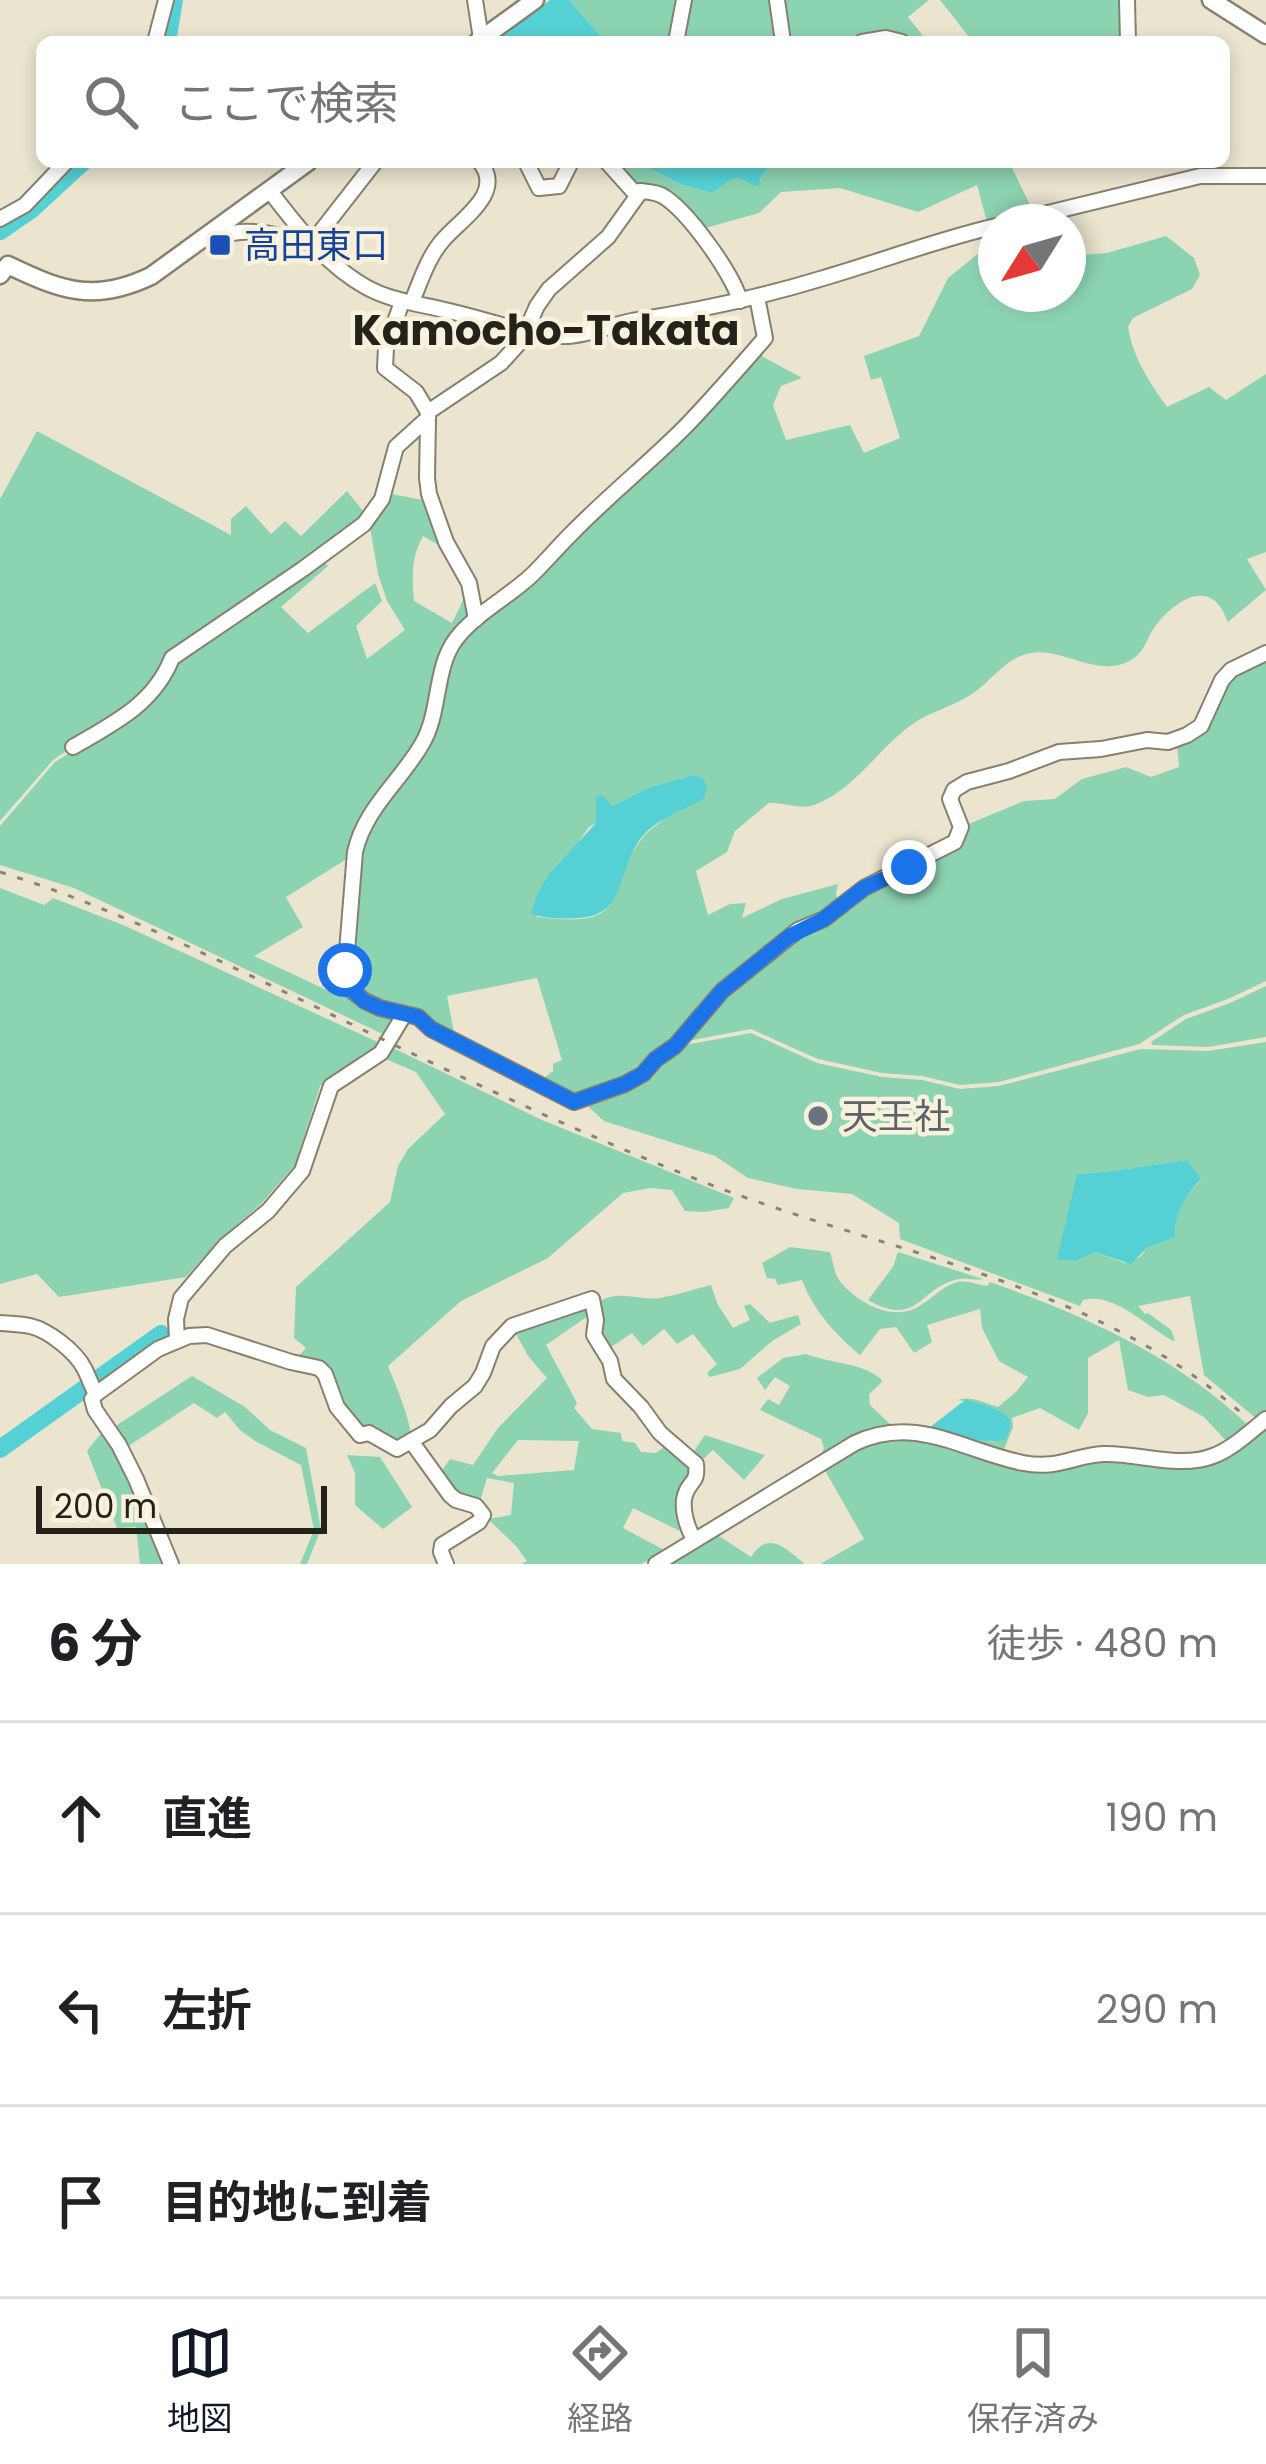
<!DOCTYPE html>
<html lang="ja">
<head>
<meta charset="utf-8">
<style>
	body { margin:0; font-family:Poppins,"Noto Sans JP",sans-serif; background:#f6f6f6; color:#202124 }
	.compass { position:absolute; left:978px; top:204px; width:108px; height:108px; border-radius:50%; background:#fff; box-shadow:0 6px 18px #0003; rotate:233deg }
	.scale { position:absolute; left:36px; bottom:30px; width:291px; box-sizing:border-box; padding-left:12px; border:6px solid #24221a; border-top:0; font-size:33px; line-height:42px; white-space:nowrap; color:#24221a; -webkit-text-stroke:9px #f8f2dc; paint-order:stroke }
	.stop { position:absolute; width:36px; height:36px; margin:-27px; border:9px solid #1a73e8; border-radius:50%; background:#fff }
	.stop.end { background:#1a73e8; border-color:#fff; box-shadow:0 3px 12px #0008 }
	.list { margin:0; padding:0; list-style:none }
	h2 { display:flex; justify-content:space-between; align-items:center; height:156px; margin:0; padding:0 48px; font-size:51px }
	h2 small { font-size:39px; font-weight:400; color:#757577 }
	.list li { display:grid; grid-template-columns:78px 1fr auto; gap:36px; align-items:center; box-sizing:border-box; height:192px; padding:0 48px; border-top:3px solid #e0e0e0 }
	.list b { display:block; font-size:45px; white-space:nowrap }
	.list em { font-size:39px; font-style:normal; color:#757577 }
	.icon { flex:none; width:66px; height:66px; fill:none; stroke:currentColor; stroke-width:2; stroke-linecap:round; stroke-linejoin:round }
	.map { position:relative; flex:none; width:1266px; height:1564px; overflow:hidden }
	.search { position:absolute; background:#fff; box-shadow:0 6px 18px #0003; left:36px; right:36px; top:36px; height:132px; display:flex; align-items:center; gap:30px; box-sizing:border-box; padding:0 42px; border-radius:18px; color:#757577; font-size:45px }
	.sheet { height:732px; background:#fff }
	nav { display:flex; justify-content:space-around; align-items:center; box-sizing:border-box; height:168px; border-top:3px solid #e0e0e0; background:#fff; font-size:33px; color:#757577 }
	nav a { display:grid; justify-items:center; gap:6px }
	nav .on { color:#111827 }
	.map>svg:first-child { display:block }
	.green { fill:#8cd3b1; fill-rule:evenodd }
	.water { fill:#55d1d5 }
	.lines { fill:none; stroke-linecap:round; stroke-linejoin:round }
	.river { stroke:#55d1d5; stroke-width:18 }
	.minor-casing { stroke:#86816d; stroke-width:18 }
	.major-casing { stroke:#86816d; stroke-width:21 }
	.minor { stroke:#fff; stroke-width:14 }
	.major { stroke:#fff; stroke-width:16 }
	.rail { stroke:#888475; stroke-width:3; stroke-dasharray:6 12; stroke-linecap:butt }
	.route { stroke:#1a73e8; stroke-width:15 }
	.transit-dot { fill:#1a4fb4; stroke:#f8f2dc; stroke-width:4.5 }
	.worship-dot { fill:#6b7280; stroke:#f8f2dc; stroke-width:4.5 }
	.labels { text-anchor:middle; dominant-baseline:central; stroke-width:9; stroke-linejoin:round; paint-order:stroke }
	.transit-label { font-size:36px; fill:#164399; stroke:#f8f2dc; text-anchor:start }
	.worship-label { font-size:36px; fill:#5b616d; stroke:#f8f2dc; text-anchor:start }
	.quarter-label { font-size:42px; font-weight:bold; fill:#24221a; stroke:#f8f2dc }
</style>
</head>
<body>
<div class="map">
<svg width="1266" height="1564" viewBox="0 0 1266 1564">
	<rect width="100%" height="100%" fill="#ebe5cf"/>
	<g class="green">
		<polygon points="569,0 681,0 674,42 606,42"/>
		<polygon points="686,0 774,0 780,42 679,42"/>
		<polygon points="779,0 929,0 908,17 928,42 909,42 886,37 861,42 785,42"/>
		<polygon points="940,0 1124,0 1125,42 973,42"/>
		<path d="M620,162H638L680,184L712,193C730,180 734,171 754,187L758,185L770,162H1012V168L1034,213L991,222L986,218L977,185L918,212L840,188L781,192L759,213L702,229L672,200L635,187Z"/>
		<path d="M1166,236L1194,258L1200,275L1192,289L1133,318L1128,327C1133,357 1149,382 1167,407L1209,387L1226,400L1266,374V552L1247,559L1266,590L1228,622C1225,616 1223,610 1219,605C1198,580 1164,612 1152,631C1145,643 1144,652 1131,660C1095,681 1059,642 1023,655C1003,662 990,682 972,694C954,706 932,711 914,723C879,747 855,790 814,805C800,810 784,802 769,803L735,831L727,852L696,871L708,915L730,904L746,903L742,918L782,899L838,884L836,893L838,902L822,916L797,928L641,1072L575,1099L539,1082L553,1071V1064L562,1060L537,978L447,996L455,1038C425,1024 365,1007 351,976L360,836L427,743L452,651L756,353L802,378L781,386L773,405L786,440L850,425L864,453L900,438L881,377L871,380L864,356L919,336L948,278L996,239V294H1068V256L1107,253ZM694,775C686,788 678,803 668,815C660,824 648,829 641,840C599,895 635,929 537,917L533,908L589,827L596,823V799L612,806L650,787Z"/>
		<polygon points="37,431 231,535 231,519 246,506 271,534 285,521 301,536 347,491 367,516 169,656 151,694 53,760 0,821 0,499"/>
		<path d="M386,493L428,501L446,549L423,536C411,557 412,577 414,601L452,623L469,588L473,617L453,636L420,740L350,857L286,897L303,927L254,956L331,992L346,989L396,1019L387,1036L74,888L0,865V826L55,762L113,726L172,661L322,559L328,566L281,607L308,633L375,583L382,601L356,626L367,659L405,630L387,601L378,574L369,522Z"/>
		<polygon points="1266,656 1266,981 1228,999 1184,1015 1139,1044 999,1082 960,1085 922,1076 882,1073 818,1059 751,1029 682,1042 724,993 792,938 851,900 910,870 964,826 1024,801 1055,799 1082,779 1126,767 1151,777 1179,767 1177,744 1198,735 1224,682"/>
		<polygon points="0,888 44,905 53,898 123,925 382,1044 320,1086 295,1165 261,1204 219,1240 186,1277 59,1297 37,1274 0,1284"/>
		<polygon points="1266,986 1266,1037 1208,1047 1152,1045 1151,1042 1186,1019 1230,1003"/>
		<path d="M751,1033L817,1063L882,1077L922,1080L960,1089L999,1086L1141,1049L1208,1051L1266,1042V1414L1258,1420L1204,1375L1190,1296L1138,1306L1145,1314L1148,1313L1171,1330L1175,1340L1173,1341C1146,1326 1114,1292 1083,1300L1080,1306L900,1239L899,1223L852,1194L797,1189L748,1178L715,1156L604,1121L583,1102L679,1046ZM1187,1160L1201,1180C1185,1194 1173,1215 1176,1237L1147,1248L1140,1257L1125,1263L1094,1252L1088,1253L1077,1174C1114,1172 1150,1165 1187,1160Z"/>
		<path d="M391,1047L542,1120L734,1198L729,1208L704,1212L685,1211L672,1190L650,1188L623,1193L548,1258L461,1301L388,1366C398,1391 408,1413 412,1439L400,1446L361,1433L340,1403L329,1375L298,1357L306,1348L294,1338L296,1287L390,1202L398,1166L408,1149L445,1114L416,1072L381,1057Z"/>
		<path d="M790,1247L830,1252C833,1261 834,1272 839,1280C856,1302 890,1321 916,1308C930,1301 943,1285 958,1282C967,1280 978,1285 987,1286L990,1282C1084,1315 1178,1357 1250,1427L1229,1444L1204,1417L1164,1395L1148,1397L1128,1390L1119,1340L1088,1358V1413L1079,1430L1040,1408L1012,1418L1013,1427L1003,1452L925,1430L929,1428L993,1442L996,1410L977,1403L958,1400C971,1395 985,1403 998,1407L1016,1392L1028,1377L999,1361L982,1328L980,1309L927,1325L932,1342L914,1353L896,1327L880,1329L860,1355C836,1335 813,1310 802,1280L778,1285L775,1279L767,1278L762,1263Z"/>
		<path d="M898,1252L983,1279C974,1281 964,1277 955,1280C918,1290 917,1328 868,1300L893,1267Z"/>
		<path d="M711,1285L718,1305L733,1328L750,1320L744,1306L750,1304L770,1323L798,1315L801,1324L772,1341L740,1369L710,1377L707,1373L717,1364L693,1334L677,1344L664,1329L643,1346L632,1333L607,1350L598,1337L599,1302C619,1289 638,1301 660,1298C677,1295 694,1289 711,1285Z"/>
		<path d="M581,1306L588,1308L591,1314L546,1345L577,1403L574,1408L592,1429L621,1433L622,1441L635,1443L641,1452L656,1453L667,1445L690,1464L684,1533L633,1508L623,1528L668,1552L641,1564H521L527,1561L516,1546L488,1519L511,1515L514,1483L487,1478L479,1505L457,1498L438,1476L450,1459L473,1465L498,1428L547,1378L528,1356L513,1328ZM518,1440L579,1441L574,1470L498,1476L492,1473Z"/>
		<path d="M806,1354C831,1364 864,1362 883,1381L869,1394L870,1405L892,1426L869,1431L819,1460L824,1448L821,1439L760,1410L768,1399L779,1405L790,1386L775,1377L765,1390L757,1378L783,1358Z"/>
		<polygon points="192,1376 245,1407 270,1430 306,1448 321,1529 307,1564 300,1564 314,1530 301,1465 255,1441 240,1430 225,1412 217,1418 194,1403 124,1449 111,1429"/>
		<polygon points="1266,1424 1266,1564 820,1564 864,1539 823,1467 857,1446 907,1434 1009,1463 1106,1458 1191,1464"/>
		<polygon points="106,1427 169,1564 140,1564 136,1527 117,1528 87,1451"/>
		<polygon points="705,1435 765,1455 744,1480 713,1450 699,1463 692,1454"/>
		<polygon points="347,1455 380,1457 412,1507 383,1529 355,1505 355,1473"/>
		<path d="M713,1532L751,1557C769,1529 786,1549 805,1564H665Z"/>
	</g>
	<g class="water">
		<polygon points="550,0 569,0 606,42 501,42 500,38"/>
		<path d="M638,162H770C768,171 760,175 759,185L754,187C734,171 731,180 712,193L680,184Z"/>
		<path d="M694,775L704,780L707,788L703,799C681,812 654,819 639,841C616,874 626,915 579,918C562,919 547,919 531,914L539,891L550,873L596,823V799L598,796H604L612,806L650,787Z"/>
		<path d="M1187,1160L1201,1179C1186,1194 1173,1215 1176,1237L1147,1248L1131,1264L1094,1252L1076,1261L1057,1259L1077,1174C1114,1172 1150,1165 1187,1160Z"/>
		<path d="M965,1400C977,1403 1004,1408 1010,1421C1012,1426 1007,1435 1006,1440C980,1444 954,1435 929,1428Z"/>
	</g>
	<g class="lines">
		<g class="river">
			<polyline points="167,42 174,0"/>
			<polyline points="0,231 32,209 83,162"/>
			<polyline points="0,1449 161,1334"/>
		</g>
		<g class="minor-casing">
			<g id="minor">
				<polyline points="475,0 481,39 479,42"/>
				<polyline points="777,0 783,42"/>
				<polyline points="1127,0 1128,42"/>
				<polyline points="155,42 166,0"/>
				<polyline points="676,42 684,0"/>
				<polyline points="862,42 886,38 902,42"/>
				<polyline points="526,162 539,188 559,186 571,162"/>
				<path d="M607,162L633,191C642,191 652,191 661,195C686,208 733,274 740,301"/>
				<path d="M269,190C297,226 325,264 366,287C393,302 423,304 453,312C488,320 524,334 561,336C583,337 610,325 632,321C696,311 758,298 820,279C879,262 936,240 996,226"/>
				<polyline points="0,219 25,205 66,162"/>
				<polyline points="1011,222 1200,176 1266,176"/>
				<path d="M206,235C221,238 220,235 233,233C256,228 289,238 311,244"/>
				<polyline points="311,244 375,162"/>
				<path d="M757,297L765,338C739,368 713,398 685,427C648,464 607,497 571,534C558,547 546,561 533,574C509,597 476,613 456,639C434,668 441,712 422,744C400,782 365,808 355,852L345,976L351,990L365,1001L380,1008L418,1017L431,1029L574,1102L625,1084L643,1074L656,1059L675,1046L722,991L798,930L824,919L864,888L955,842L961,827L950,799L954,790L967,782L1009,771L1059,752L1101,749L1147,740L1168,742L1187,735L1201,726L1222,680L1231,670L1266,653"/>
				<polyline points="402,302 386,347 385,368 416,392 428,412"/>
				<path d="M412,302C420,282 428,257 443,240C462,218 505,193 480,162"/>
				<polyline points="526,331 537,306 549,289 608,237 641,191"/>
				<polyline points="428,418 427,478 429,494 446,542 469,583 476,619"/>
				<path d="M73,747C114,723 154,704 172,658L303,569L364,524L382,499L396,447L428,418V412L501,363L530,331"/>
				<path d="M0,1323C9,1324 21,1324 30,1326C48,1330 75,1351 84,1368C88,1375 91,1385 96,1394L92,1399L95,1410L119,1445L136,1479L171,1564"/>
				<polyline points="177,1340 176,1319 181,1298 225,1246 268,1211 302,1171 331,1086 381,1053 404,1015"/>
				<path d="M96,1394L158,1349L189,1336L207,1335L291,1362L319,1368L325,1374L337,1407L360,1435L369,1433L397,1449L430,1430L451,1406L475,1386L483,1373L493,1346L512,1326L592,1299L596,1320L594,1335L610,1361L614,1379L641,1407L660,1433L696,1464C698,1485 690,1479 685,1495C681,1508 687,1528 694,1539"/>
				<polyline points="411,1441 450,1495 456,1500 476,1506 483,1515 479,1522 442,1545 441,1552 446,1564"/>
				<path d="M656,1564L855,1443C916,1414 963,1451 1023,1463C1059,1470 1074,1455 1104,1454C1139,1453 1179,1469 1213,1456C1232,1449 1250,1432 1266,1419"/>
			</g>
		</g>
		<g class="major-casing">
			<g id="major">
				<polyline points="1211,0 1266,35"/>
				<polyline points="477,42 535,0"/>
				<path d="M0,275L8,265C62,291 94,303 151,276L308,162"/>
			</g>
		</g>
		<use href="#minor" class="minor"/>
		<use href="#major" class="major"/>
		<path class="rail" d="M0,872C110,906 213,958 316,1007C441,1068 567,1128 696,1179C881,1253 1095,1280 1248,1419"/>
	</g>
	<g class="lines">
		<polyline class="route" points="345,970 349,987 364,1001 380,1008 418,1017 431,1029 574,1102 625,1084 643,1074 656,1059 675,1046 722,991 790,936 824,919 864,888 909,867"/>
	</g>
	<rect class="transit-dot" x="208" y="233" width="24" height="24" rx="6"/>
	<circle class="worship-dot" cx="818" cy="1116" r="12"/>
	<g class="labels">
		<g class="transit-label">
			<text x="244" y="245">高田東口</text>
		</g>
		<g class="worship-label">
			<text x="842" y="1116">天王社</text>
		</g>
		<g class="quarter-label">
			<text x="546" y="330">Kamocho-Takata</text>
		</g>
	</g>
</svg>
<svg class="compass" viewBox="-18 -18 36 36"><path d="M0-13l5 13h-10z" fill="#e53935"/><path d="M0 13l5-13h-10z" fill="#757577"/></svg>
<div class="scale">200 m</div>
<div class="stop" style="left:345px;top:970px"></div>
<div class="stop end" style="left:909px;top:867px"></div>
<div class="search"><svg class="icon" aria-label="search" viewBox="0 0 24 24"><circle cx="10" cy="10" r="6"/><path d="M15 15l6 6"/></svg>ここで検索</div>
</div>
<section class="sheet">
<h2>6 分<small>徒歩 · 480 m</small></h2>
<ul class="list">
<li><svg class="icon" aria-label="ahead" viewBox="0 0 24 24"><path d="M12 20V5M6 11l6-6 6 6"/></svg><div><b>直進</b></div><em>190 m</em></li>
<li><svg class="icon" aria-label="left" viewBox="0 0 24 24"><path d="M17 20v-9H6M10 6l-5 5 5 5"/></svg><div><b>左折</b></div><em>290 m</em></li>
<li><svg class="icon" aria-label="arrive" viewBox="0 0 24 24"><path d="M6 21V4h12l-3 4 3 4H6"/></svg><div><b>目的地に到着</b></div></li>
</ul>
</section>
<nav>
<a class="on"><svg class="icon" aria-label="map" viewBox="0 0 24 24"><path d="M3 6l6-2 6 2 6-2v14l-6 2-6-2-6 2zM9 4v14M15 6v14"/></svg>地図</a>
<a><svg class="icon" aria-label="directions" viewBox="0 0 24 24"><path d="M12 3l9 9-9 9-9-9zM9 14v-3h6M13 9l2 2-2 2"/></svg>経路</a>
<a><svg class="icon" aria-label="saved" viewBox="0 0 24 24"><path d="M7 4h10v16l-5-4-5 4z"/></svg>保存済み</a>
</nav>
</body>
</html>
